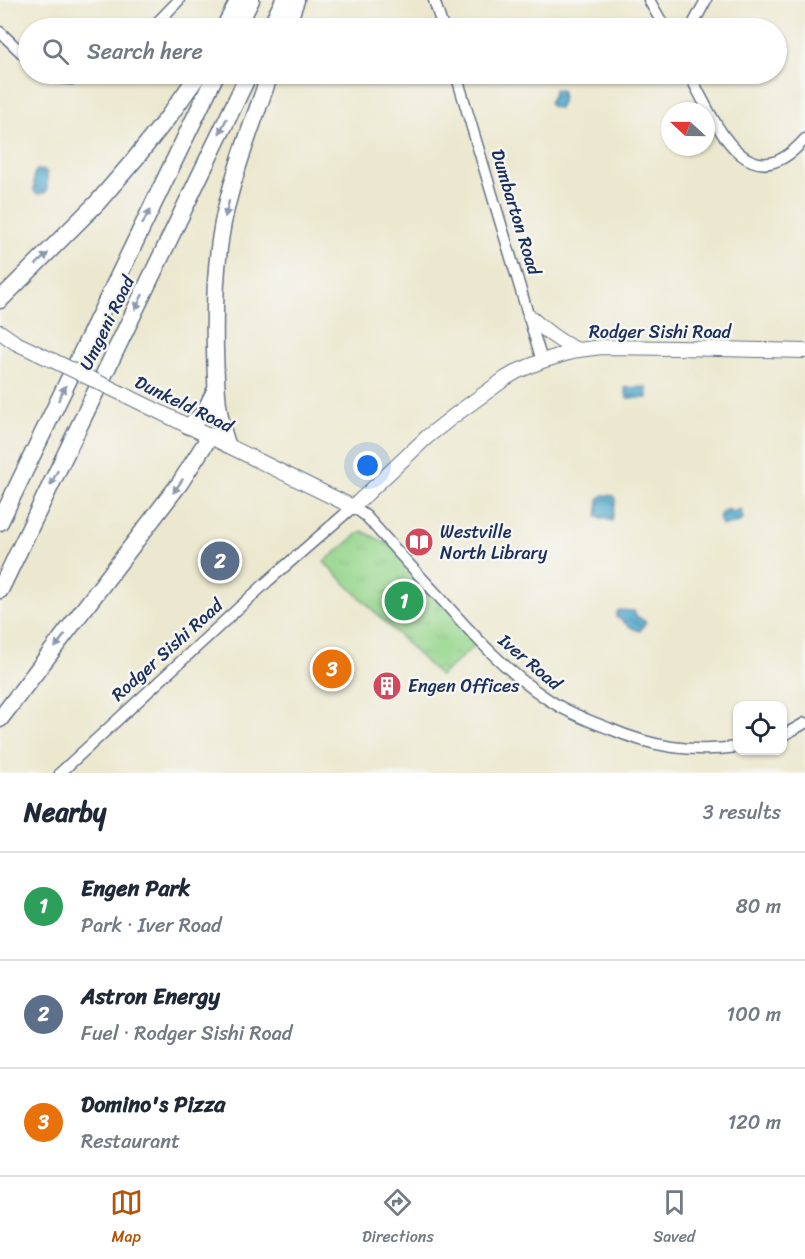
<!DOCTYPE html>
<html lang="en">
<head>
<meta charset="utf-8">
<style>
	body { margin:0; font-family:Sriracha,sans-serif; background:#f6f6f7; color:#1f2937 }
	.controls { position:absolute; right:18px; bottom:18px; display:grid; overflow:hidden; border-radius:12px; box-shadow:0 2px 4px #0004 }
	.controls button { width:54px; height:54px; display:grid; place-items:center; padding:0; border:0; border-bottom:2px solid #e0e1e3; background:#fff; color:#1f2937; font:30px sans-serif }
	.compass { position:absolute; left:661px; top:102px; width:54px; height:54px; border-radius:50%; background:#fff; box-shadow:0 2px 4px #0004; rotate:292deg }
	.you { position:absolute; left:368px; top:466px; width:21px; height:21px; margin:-15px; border:4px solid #fff; border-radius:50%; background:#1a73e8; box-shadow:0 0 0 9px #1a73e833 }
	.badge { display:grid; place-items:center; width:39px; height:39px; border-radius:50%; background:#b45309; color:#fff; font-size:20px; font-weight:700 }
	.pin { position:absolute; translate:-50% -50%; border:3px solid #fff; box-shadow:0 2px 6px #0006 }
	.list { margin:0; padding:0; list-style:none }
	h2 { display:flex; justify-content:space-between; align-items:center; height:78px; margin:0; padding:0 24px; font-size:26px }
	h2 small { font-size:20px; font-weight:400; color:#747a83 }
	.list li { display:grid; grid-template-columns:39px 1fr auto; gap:18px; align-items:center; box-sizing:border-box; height:108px; padding:0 24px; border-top:2px solid #e0e1e3 }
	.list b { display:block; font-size:22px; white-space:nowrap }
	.list p { margin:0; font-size:20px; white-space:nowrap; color:#747a83 }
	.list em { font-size:20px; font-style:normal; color:#747a83 }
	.icon { flex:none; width:33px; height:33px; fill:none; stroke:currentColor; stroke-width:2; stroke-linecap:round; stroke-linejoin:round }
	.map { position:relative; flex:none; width:805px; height:773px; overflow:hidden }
	.search { position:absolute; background:#fff; box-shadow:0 2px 4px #0004; left:18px; right:18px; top:18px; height:66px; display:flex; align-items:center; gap:15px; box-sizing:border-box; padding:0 21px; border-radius:33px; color:#747a83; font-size:22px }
	.sheet { height:402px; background:#fff }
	nav { display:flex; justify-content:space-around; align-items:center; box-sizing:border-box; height:84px; border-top:2px solid #e0e1e3; background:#fff; font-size:16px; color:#747a83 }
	nav a { display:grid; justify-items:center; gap:3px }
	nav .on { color:#b45309 }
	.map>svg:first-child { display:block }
	.grass { fill:url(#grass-tufts); stroke:#598275; stroke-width:1.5 }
	.water { fill:url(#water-waves); stroke:#336a94; stroke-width:1.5 }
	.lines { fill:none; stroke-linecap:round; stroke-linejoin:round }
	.minor-casing { stroke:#647086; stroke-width:13 }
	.major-casing { stroke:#647086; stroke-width:16 }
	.highway-casing { stroke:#647086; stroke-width:19 }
	.minor { stroke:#fff; stroke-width:10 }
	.major { stroke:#fff; stroke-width:14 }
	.highway { stroke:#fff; stroke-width:16 }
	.major-bridge-casing { stroke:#647086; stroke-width:16; stroke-linecap:butt }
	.major-bridge { stroke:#fff; stroke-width:14 }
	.oneway { fill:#8d97ae }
	.labels { text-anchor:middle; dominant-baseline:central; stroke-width:5; stroke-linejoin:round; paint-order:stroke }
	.street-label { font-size:18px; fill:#1b2f5e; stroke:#f6f6f2 }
	.poi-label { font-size:18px; fill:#1b2f5e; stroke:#f6f6f2; text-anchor:start }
</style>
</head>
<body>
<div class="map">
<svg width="805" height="773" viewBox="0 0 805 773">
	<defs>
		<pattern id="grass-tufts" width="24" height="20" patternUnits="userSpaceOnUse" patternTransform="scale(1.5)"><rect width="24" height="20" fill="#97d68c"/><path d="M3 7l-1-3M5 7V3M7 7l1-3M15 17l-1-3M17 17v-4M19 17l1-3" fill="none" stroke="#82b87b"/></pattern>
		<pattern id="water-waves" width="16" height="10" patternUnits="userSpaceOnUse" patternTransform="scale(1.5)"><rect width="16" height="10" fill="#4ba6c9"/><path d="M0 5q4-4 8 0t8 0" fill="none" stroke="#3e88a6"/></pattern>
	</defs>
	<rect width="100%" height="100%" fill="#f6f6f2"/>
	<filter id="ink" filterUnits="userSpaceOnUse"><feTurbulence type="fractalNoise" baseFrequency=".0167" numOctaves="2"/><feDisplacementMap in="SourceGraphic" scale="12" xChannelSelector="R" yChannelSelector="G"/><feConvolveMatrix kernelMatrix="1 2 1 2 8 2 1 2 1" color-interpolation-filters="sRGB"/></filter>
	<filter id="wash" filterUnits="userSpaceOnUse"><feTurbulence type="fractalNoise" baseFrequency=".008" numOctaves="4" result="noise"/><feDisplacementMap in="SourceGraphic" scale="24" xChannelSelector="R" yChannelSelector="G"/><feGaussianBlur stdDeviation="1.35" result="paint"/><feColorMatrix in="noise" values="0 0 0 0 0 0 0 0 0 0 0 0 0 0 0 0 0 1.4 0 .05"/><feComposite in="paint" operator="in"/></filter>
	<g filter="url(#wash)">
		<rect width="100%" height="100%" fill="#ece8cf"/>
		<polygon class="grass" points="362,531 394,547 480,641 440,676 324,562"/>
		<g class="water">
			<path d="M554,89L561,90C564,96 563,102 559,108L552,107L549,102L553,96Z"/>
			<polygon points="37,170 45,171 47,173 47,191 44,193 37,194 34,191 34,174"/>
			<polygon points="647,387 647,398 627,398 625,388"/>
			<polygon points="604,495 614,496 616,499 612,521 597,517 599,498"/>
			<path d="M727,509L733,512L741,509L743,519C737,525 730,526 722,525L719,517L722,512Z"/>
			<path d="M618,610L634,611L636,616L646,622L640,631C625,627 627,622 616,617Z"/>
		</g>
	</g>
	<g filter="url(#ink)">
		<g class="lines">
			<g class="minor-casing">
				<g id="minor">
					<polyline points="434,0 443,28"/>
					<polyline points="649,0 665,28"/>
					<polyline points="152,28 179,0"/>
					<polyline points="691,28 706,0"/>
					<polyline points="0,32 28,59"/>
					<path d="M48,74C64,81 83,80 99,74"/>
					<polyline points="456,74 542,361"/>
					<path d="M689,74C714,119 746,206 805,139"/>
					<polyline points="782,736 805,723"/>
					<path d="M60,773L268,581L353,507L366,516C391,545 417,573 443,601C474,636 507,672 546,698C565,711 586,720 608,728C652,747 690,753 738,747"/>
				</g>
			</g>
			<g class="major-casing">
				<g id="major">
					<path d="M530,317C545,330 559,342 578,350"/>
					<polyline points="0,332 16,343 54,361"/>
					<polyline points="127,396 353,507 427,437 455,415 506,378 518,371 542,361 578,350 602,347 677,348 805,351"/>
				</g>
			</g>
			<g class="highway-casing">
				<g id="highway">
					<polyline points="224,28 239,0"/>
					<polyline points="237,28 251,0"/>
					<polyline points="270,28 284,0"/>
					<polyline points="286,28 296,0"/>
					<polyline points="0,300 97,203 135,159 169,116 199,74"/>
					<polyline points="189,426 204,413 215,391"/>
					<path d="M227,444C216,413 216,382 215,350C214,304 215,257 225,213C236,165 254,120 270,74"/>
					<polyline points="0,522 216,74"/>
					<polyline points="0,590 249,74"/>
					<polyline points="0,719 180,483 210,436"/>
				</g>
			</g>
			<use href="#minor" class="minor"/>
			<use href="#major" class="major"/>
			<use href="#highway" class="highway"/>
			<g class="major-bridge-casing">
				<polyline id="major-bridge" points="54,361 127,396"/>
			</g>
			<use href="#major-bridge" class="major-bridge"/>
		</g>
		<defs><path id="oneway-solid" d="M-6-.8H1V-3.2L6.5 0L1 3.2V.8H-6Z" transform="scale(1.5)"/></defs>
		<g class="oneway">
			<use href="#oneway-solid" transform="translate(223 126) rotate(116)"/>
			<use href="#oneway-solid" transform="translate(227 209) rotate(104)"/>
			<use href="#oneway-solid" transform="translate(146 217) rotate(-64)"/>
			<use href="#oneway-solid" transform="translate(42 259) rotate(-43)"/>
			<use href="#oneway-solid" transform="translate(139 302) rotate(116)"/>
			<use href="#oneway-solid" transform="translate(62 393) rotate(-64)"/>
			<use href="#oneway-solid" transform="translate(54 478) rotate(116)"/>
			<use href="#oneway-solid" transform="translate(178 486) rotate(125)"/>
			<use href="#oneway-solid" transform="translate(60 641) rotate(127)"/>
		</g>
	</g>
	<defs>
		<g id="library-disc" transform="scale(1.5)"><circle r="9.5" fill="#d1495b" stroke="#f6f6f2"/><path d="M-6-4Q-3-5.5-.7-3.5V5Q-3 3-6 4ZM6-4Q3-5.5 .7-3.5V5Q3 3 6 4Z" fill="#fff"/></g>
		<g id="building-disc" transform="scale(1.5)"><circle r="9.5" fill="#d1495b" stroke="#f6f6f2"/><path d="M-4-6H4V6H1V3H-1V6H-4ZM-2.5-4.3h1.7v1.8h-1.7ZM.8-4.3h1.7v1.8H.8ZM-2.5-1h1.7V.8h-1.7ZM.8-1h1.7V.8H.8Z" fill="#fff"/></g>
	</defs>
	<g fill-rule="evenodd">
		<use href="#library-disc" x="419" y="542"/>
		<use href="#building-disc" x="387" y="686"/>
	</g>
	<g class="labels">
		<g class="street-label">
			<text transform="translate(516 212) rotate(73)">Dumbarton Road</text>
			<text transform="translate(107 323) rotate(-64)">Umgeni Road</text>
			<text x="660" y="332">Rodger Sishi Road</text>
			<text transform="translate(184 404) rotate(26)">Dunkeld Road</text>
			<text transform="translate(167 650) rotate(-42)">Rodger Sishi Road</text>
			<text transform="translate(530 662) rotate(40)">Iver Road</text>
		</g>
		<g class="poi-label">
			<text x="440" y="532">Westville<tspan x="440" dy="21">North Library</tspan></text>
			<text x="408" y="686">Engen Offices</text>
		</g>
	</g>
</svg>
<div class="controls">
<button><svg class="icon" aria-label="locate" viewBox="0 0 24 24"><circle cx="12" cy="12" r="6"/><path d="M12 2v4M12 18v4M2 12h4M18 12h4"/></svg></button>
</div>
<svg class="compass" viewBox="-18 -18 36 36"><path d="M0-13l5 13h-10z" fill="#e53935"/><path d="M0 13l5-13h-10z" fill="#747a83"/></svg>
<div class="you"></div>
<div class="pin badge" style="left:404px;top:601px;background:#2e9e5b">1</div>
<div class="pin badge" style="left:220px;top:561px;background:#5c6f8a">2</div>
<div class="pin badge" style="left:332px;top:669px;background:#e8710a">3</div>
<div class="search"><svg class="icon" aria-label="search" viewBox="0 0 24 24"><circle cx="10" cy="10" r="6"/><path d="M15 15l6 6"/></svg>Search here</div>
</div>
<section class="sheet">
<h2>Nearby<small>3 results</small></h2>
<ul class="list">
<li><span class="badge" style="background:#2e9e5b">1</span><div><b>Engen Park</b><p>Park · Iver Road</p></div><em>80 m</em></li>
<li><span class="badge" style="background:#5c6f8a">2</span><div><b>Astron Energy</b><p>Fuel · Rodger Sishi Road</p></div><em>100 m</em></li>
<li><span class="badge" style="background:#e8710a">3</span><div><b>Domino's Pizza</b><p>Restaurant</p></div><em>120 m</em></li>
</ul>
</section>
<nav>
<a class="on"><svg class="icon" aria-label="map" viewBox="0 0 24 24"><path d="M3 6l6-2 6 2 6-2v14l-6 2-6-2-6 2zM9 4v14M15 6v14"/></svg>Map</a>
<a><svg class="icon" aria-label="directions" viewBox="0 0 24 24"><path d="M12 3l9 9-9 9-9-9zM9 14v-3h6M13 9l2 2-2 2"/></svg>Directions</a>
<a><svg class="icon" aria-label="saved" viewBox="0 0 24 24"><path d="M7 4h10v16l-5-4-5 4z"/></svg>Saved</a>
</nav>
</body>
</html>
